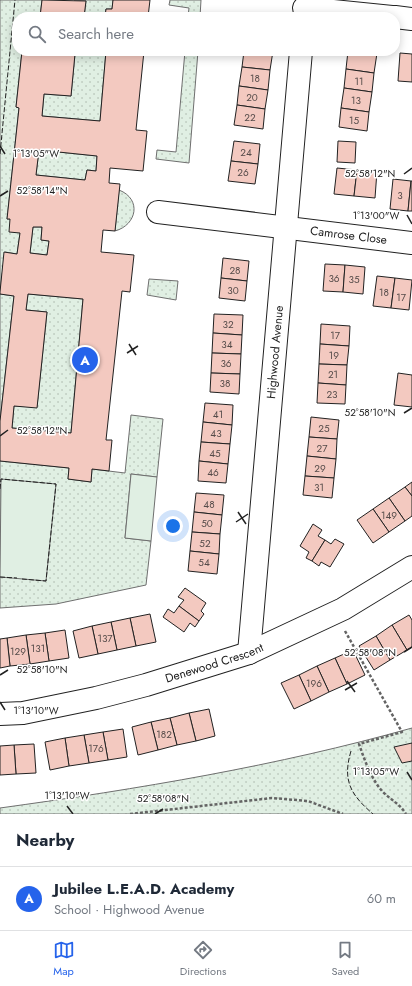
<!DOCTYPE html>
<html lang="en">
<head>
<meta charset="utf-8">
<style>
	body { margin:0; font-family:Jost,sans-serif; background:#f2f2f3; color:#1f2937 }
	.you { position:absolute; left:173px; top:526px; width:14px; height:14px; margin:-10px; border:3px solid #fff; border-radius:50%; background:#1a73e8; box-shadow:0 0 0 6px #1a73e833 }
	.badge { display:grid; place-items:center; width:26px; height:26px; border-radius:50%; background:#2563eb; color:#fff; font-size:13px; font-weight:700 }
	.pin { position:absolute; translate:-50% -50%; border:2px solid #fff; box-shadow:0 1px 4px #0006 }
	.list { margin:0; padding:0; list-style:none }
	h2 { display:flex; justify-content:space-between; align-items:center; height:52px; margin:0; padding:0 16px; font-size:17px }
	h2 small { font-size:13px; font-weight:400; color:#747a83 }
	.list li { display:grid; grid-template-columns:26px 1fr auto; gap:12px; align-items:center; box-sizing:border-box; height:64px; padding:0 16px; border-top:1px solid #e0e1e3 }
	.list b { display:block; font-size:15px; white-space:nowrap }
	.list p { margin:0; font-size:13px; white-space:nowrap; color:#747a83 }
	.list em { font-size:13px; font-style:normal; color:#747a83 }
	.icon { flex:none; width:22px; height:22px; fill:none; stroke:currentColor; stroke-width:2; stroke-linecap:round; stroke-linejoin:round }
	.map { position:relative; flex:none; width:412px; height:814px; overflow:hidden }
	.search { position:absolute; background:#fff; box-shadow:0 2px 10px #0003; left:12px; right:12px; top:12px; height:44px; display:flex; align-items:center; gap:10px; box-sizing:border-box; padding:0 14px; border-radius:16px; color:#747a83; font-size:15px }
	.sheet { height:116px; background:#fff }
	nav { display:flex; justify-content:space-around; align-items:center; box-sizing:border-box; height:56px; border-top:1px solid #e0e1e3; background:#fff; font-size:11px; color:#747a83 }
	nav a { display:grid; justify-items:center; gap:2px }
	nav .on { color:#2563eb }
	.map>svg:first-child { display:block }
	.grass { fill:url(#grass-dots); stroke:#6f6f6f }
	.pitch { fill:#e0efe3; stroke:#6f6f6f }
	.building { fill:#f3c9c0; stroke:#222; fill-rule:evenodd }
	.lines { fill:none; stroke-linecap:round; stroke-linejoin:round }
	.minor-casing { stroke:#222; stroke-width:24 }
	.path { stroke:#646464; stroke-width:2.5; stroke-dasharray:3 2; stroke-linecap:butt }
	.minor { stroke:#fff; stroke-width:22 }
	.fence { stroke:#222; stroke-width:1; stroke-dasharray:5 2; stroke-linecap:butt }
	.ticks { fill:none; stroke:#222; stroke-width:1.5 }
	.labels { text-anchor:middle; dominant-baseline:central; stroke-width:3; stroke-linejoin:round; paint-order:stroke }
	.number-label { font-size:10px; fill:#564c4a }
	.street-label { font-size:12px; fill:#222; stroke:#fff }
	.ticks-label { font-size:10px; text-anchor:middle; fill:#222; stroke:#fff; stroke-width:3; stroke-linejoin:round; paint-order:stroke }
</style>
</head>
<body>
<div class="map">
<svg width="412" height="814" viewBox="0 0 412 814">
	<defs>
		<pattern id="grass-dots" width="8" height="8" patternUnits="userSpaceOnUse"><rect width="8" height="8" fill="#e0efe3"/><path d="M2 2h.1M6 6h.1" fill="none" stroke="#c0cdc2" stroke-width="1.8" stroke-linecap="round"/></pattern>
	</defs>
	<rect width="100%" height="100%" fill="#fff"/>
	<g class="grass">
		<polygon points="0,0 42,0 40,17 17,17 17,51 22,51 16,107 19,108 7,219 10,219 20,233 17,254 5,252 0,292"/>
		<polygon points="74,0 113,0 112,9 106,9 105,17 84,17 86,1"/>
		<polygon points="170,0 201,0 200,17 188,17 189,8 169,5"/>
		<polygon points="82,51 106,51 100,121 42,116 44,94 71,96 75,54 81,54"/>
		<polygon points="185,51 198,51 189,163 156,159 157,150 176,152"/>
		<polygon points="39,150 97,156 96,171 87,170 85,180 36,175"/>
		<path d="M119,190C142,199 137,225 115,231Z"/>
		<polygon points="33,227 42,227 41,240 49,241 47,255 30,253"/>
		<polygon points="149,279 178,281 176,300 147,295"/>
		<polygon points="0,294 14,296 0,421"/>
		<polygon points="28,294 83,299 71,433 12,428 14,406 37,407 47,312 26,310"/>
		<polygon points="131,415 163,419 157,477 131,474 125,538 151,541 146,585 56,604 0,608 0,461 69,468 68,479 91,482 92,469 125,473"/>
		<path d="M412,728V814H0V808C138,789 277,766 412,728Z"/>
	</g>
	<g class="pitch">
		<polygon points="131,474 157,477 151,541 125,538"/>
		<polygon points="1,479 56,484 46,581 0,577"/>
	</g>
	<g class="building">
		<polygon points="42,0 86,1 84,17 40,17"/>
		<polygon points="113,0 150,0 148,17 105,17 106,9 112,9"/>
		<path d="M22,51H82L81,54H75L71,96L44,94L42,116L100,121L106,51H144L136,130L147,131L143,171L110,168L109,183L120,184L115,231L103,230L101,252L134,255L130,292L122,291L106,440H112L109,471L92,469L91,482L68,479L69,468L0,461V421L14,296L0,294V292L4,252L17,254L20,233L9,232L10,219H7L19,108L16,107ZM39,150L97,156L96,171L87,170L85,180L36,175ZM33,227H42L41,240L49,241L47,255L30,253ZM28,294L83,299L71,433L12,428L14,406L37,408L47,312L26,310Z"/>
		<polygon points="244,51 273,51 270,70 242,67"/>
		<polygon points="348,51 377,53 374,73 346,69"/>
		<polygon points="400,53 412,54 412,82 398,81"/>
		<polygon points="242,67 270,70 268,90 239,86"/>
		<polygon points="346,69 374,73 372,92 344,88"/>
		<polygon points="239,86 268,90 265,109 237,105"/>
		<polygon points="344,88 372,92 369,112 341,108"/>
		<polygon points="237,105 265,109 263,129 234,125"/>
		<polygon points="341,108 369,112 367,131 339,127"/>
		<polygon points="234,141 260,144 258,164 231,161"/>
		<polygon points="338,141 356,142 355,163 337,162"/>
		<polygon points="231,161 258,164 255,184 228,181"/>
		<polygon points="337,168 357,170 354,196 334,194"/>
		<polygon points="357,170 377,171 375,198 354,196"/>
		<polygon points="393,179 411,181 408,211 390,209"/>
		<polygon points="411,181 412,181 412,211 408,211"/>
		<polygon points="223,258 249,261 247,281 221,278"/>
		<polygon points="325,264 345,265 343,292 323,291"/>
		<polygon points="345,265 365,267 363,294 343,292"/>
		<polygon points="377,276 395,278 391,308 373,306"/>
		<polygon points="221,278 247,281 245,301 219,298"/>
		<polygon points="395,278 412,280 409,310 391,308"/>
		<polygon points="214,314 243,315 242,335 213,333"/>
		<polygon points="321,324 350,326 349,346 320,344"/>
		<polygon points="213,333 242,335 241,354 212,353"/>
		<polygon points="320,344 349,346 347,365 319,364"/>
		<polygon points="212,353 241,354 240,374 211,373"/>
		<polygon points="319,364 347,365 346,385 318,383"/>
		<polygon points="211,373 240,374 239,394 210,392"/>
		<polygon points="398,373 412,375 412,407 394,405"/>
		<polygon points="318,383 346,385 345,404 317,403"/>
		<polygon points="205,403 233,405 232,425 203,422"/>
		<polygon points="311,417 339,420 337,439 309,437"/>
		<polygon points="203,422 232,425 230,444 201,442"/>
		<polygon points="309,437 337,439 336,459 307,456"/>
		<polygon points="201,442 230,444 228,464 199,461"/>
		<polygon points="307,456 336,459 334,478 305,476"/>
		<polygon points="199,461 228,464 226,483 198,481"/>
		<polygon points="305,476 334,478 332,498 303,495"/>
		<polygon points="412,482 412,496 405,487"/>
		<polygon points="405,487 412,496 412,516 405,521 389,498"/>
		<polygon points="196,493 224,495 222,515 194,512"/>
		<polygon points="389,498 405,521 389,532 373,509"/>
		<polygon points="373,509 389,532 373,543 357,520"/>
		<polygon points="194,512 222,515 220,534 192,532"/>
		<polygon points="313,524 322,530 318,536 325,540 312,561 306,558 309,552 300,546"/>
		<polygon points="192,532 220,534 219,554 190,551"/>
		<polygon points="335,539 344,544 330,567 321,562 319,566 312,561 325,540 331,544"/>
		<polygon points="190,551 219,554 217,574 188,571"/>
		<polygon points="185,588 206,603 201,611 204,614 199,621 179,606 184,600 178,597"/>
		<polygon points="179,606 199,621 195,627 190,623 184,632 163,617 168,609 174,613"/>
		<polygon points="150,614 156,642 136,646 130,618"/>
		<polygon points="409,615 412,620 412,647 407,650 392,625"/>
		<polygon points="130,618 136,646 117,650 111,622"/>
		<polygon points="111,622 117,650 98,654 92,626"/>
		<polygon points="392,625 407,650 390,660 376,636"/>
		<polygon points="92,626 98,654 79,658 73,631"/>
		<polygon points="65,630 69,658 49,661 45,633"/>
		<polygon points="45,633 49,661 30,664 26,635"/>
		<polygon points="26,635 30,664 10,666 7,638"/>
		<polygon points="376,636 390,660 374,670 359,646"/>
		<polygon points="7,638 10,666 0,668 0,639"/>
		<polygon points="353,650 365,675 347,684 335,658"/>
		<polygon points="335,658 347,684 329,692 317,666"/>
		<polygon points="317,666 329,692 311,701 299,675"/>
		<polygon points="299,675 311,701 294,709 281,683"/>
		<polygon points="209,709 215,736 196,741 189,713"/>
		<polygon points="189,713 196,741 177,745 170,718"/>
		<polygon points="170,718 177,745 158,750 151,722"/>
		<polygon points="151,722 158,750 138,755 132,727"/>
		<polygon points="123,729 127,757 108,760 103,732"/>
		<polygon points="103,732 108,760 89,763 84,735"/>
		<polygon points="84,735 89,763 69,766 65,738"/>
		<polygon points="65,738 69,766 50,770 45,742"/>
		<polygon points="412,743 412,761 402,763 394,747"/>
		<polygon points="34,744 36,773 16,774 14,745"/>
		<polygon points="14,745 16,774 0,775 0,746"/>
	</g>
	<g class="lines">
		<g class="minor-casing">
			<g id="minor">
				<polyline points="304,8 392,17"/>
				<polyline points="395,17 412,19"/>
				<path id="s1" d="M158,212L412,243"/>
				<path id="s2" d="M249,653L301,51"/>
				<path id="s3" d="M0,714L23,713L96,698L146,685L249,653L343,609L412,567"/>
			</g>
		</g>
		<g class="path">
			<path d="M345,631L402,732L359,744C365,761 371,779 383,792C391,800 400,804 406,814"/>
			<polyline points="130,814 272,798 308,801 343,814"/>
		</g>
		<use href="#minor" class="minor"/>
		<g class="fence">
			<polyline points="0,154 15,0"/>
			<polyline points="0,489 1,479 56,484 46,581 22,579"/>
			<polyline points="0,577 17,578"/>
			<path d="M351,751C342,781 351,795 373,814"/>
		</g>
	</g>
	<path class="ticks" d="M0,146L5,154M404,174L412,168M0,196L8,191M407,215L412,224M129,344L136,355M127,353L138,346M404,413L412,408M0,436L8,430M238,512L246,524M236,522L248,514M404,652L412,647M0,675L8,670M347,681L355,692M345,690L357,683M0,702L5,710M407,772L412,780M67,806L73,814M155,814L163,809"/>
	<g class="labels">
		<g class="number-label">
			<text x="255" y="78">18</text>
			<text x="359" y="81">11</text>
			<text x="252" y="97">20</text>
			<text x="356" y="100">13</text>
			<text x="250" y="117">22</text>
			<text x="354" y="120">15</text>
			<text x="246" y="152">24</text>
			<text x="243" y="172">26</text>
			<text x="400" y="195">3</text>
			<text x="235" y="270">28</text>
			<text x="334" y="278">36</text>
			<text x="354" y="279">35</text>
			<text x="233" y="290">30</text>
			<text x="384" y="292">18</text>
			<text x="401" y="297">17</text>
			<text x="228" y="324">32</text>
			<text x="335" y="335">17</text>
			<text x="227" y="344">34</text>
			<text x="334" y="355">19</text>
			<text x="226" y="363">36</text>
			<text x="333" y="374">21</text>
			<text x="225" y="383">38</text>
			<text x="332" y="394">23</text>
			<text x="218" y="414">41</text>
			<text x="324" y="428">25</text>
			<text x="216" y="433">43</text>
			<text x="322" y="448">27</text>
			<text x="215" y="453">45</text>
			<text x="320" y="468">29</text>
			<text x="213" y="472">46</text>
			<text x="319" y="487">31</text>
			<text x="209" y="504">48</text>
			<text x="389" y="515">149</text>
			<text x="207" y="523">50</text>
			<text x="205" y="543">52</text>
			<text x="204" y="562">54</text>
			<text x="105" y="638">137</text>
			<text x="38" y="648">131</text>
			<text x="18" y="651">129</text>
			<text x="314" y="683">196</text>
			<text x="164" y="734">182</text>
			<text x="96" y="748">176</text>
		</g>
		<g class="street-label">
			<text stroke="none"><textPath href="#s1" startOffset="192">Camrose Close</textPath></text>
			<text stroke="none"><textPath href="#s2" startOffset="302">Highwood Avenue</textPath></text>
			<text stroke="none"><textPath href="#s3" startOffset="221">Denewood Crescent</textPath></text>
		</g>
	</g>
	<g class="ticks-label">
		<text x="36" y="157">1°13'05"W</text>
		<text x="370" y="177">52°58'12"N</text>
		<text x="42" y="194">52°58'14"N</text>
		<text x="376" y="219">1°13'00"W</text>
		<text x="370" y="416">52°58'10"N</text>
		<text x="42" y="434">52°58'12"N</text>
		<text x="370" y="656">52°58'08"N</text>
		<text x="42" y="673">52°58'10"N</text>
		<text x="36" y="714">1°13'10"W</text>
		<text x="376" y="775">1°13'05"W</text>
		<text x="67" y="799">1°13'10"W</text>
		<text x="163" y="802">52°58'08"N</text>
	</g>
</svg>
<div class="you"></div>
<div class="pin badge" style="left:85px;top:360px">A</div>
<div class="search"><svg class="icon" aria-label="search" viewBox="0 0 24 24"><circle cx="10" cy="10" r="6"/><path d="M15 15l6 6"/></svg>Search here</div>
</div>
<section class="sheet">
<h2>Nearby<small></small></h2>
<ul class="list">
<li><span class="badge">A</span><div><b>Jubilee L.E.A.D. Academy</b><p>School · Highwood Avenue</p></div><em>60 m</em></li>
</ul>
</section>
<nav>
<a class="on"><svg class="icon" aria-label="map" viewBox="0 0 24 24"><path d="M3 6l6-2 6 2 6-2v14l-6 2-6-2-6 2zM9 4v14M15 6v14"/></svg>Map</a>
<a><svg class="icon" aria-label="directions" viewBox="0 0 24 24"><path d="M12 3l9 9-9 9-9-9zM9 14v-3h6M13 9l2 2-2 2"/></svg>Directions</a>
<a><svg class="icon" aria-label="saved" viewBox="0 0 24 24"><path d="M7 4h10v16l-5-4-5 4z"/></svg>Saved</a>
</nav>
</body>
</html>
